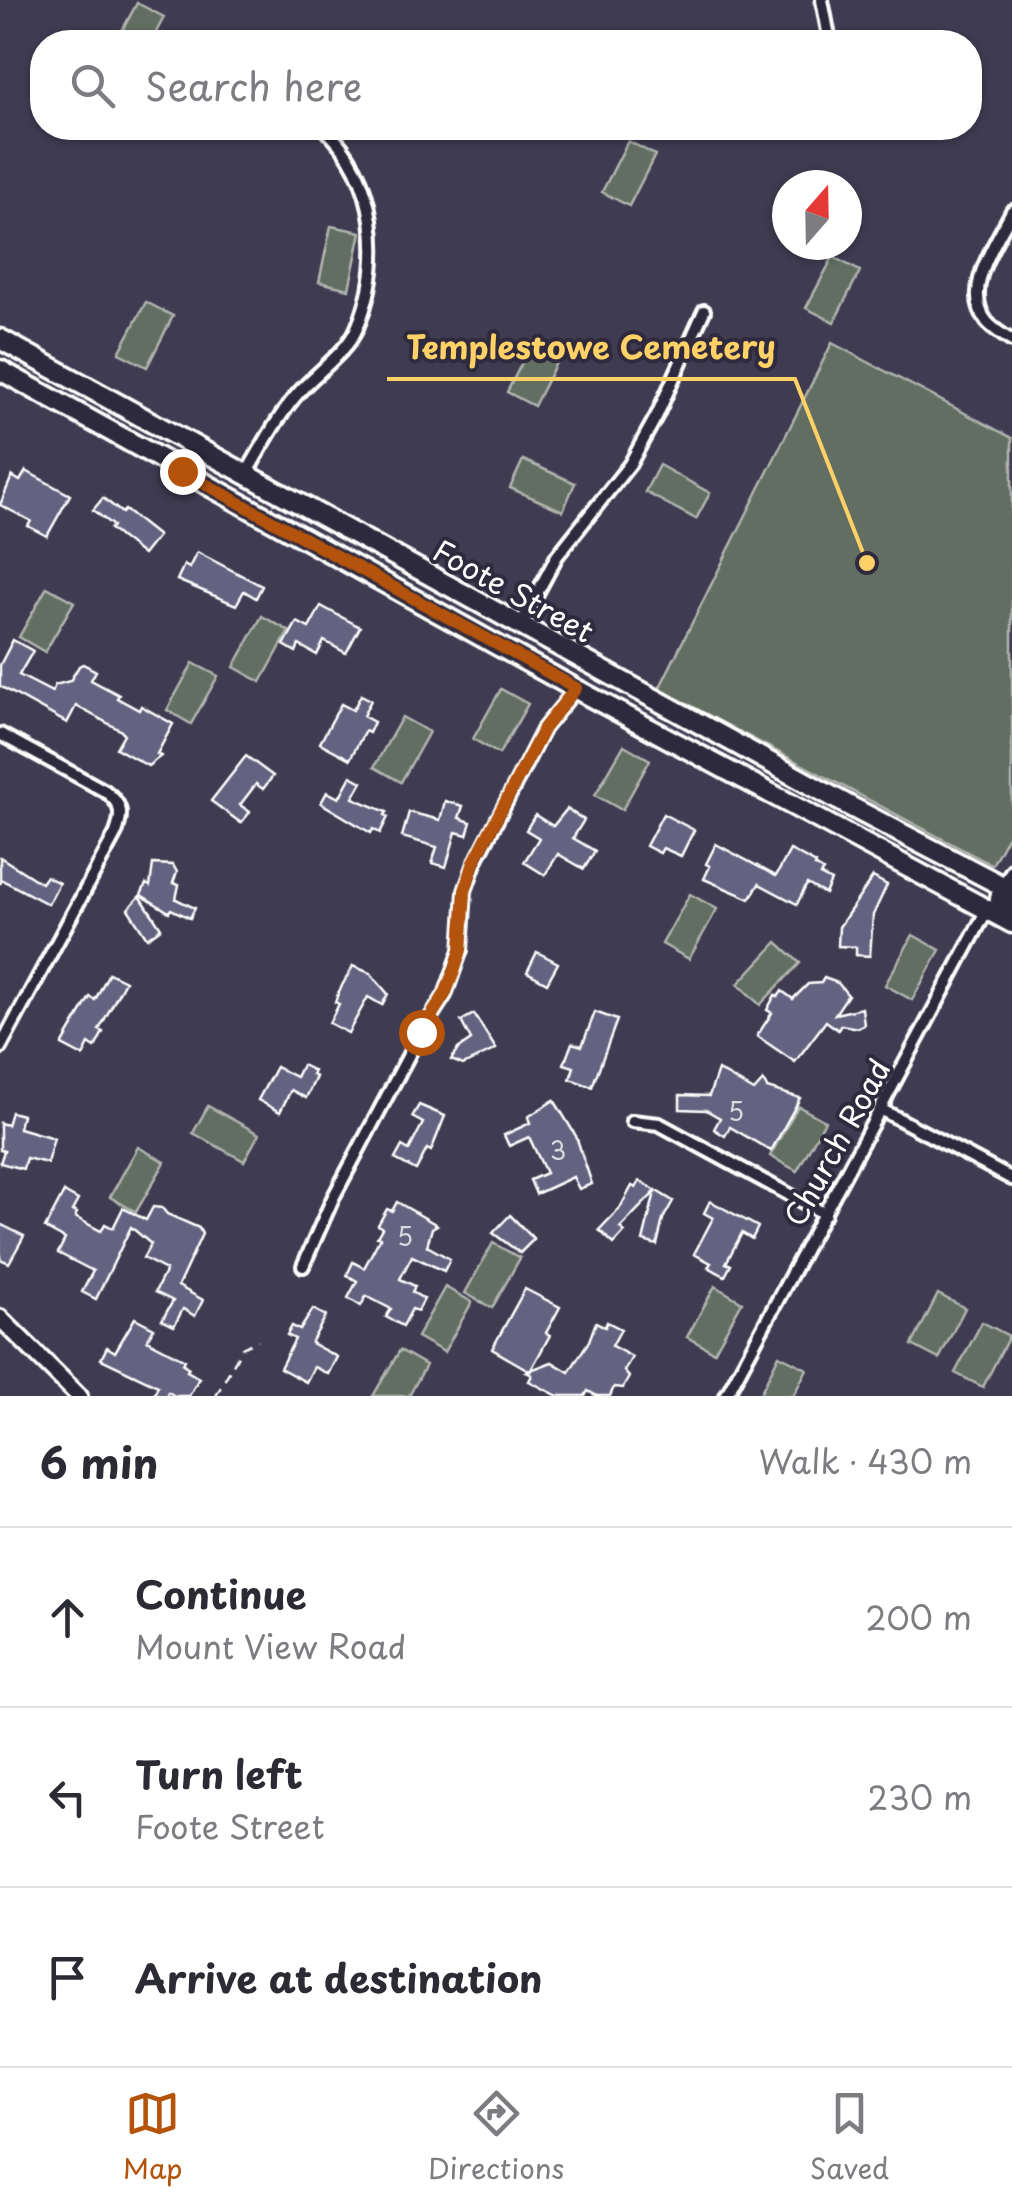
<!DOCTYPE html>
<html lang="en">
<head>
<meta charset="utf-8">
<style>
	body { margin:0; font-family:"Playpen Sans",sans-serif; background:#f2f2f3; color:#2b2b33 }
	.compass { position:absolute; left:772px; top:170px; width:90px; height:90px; border-radius:50%; background:#fff; box-shadow:0 2px 8px #0004; rotate:20deg }
	.stop { position:absolute; width:30px; height:30px; margin:-22px; border:8px solid #b45309; border-radius:50%; background:#fff }
	.stop.end { background:#b45309; border-color:#fff; box-shadow:0 2px 10px #0008 }
	.list { margin:0; padding:0; list-style:none }
	h2 { display:flex; justify-content:space-between; align-items:center; height:130px; margin:0; padding:0 40px; font-size:42px }
	h2 small { font-size:32px; font-weight:400; color:#7c7c81 }
	.list li { display:grid; grid-template-columns:65px 1fr auto; gap:30px; align-items:center; box-sizing:border-box; height:180px; padding:0 40px; border-top:2px solid #e1e1e2 }
	.list b { display:block; font-size:38px; white-space:nowrap }
	.list p { margin:0; font-size:32px; white-space:nowrap; color:#7c7c81 }
	.list em { font-size:32px; font-style:normal; color:#7c7c81 }
	.icon { flex:none; width:55px; height:55px; fill:none; stroke:currentColor; stroke-width:2; stroke-linecap:round; stroke-linejoin:round }
	.map { position:relative; flex:none; width:1012px; height:1396px; overflow:hidden }
	.search { position:absolute; background:#fff; box-shadow:0 2px 8px #0004; left:30px; right:30px; top:30px; height:110px; display:flex; align-items:center; gap:25px; box-sizing:border-box; padding:0 35px; border-radius:40px; color:#7c7c81; font-size:38px }
	.sheet { height:670px; background:#fff }
	nav { display:flex; justify-content:space-around; align-items:center; box-sizing:border-box; height:140px; border-top:2px solid #e1e1e2; background:#fff; font-size:28px; color:#7c7c81 }
	nav a { display:grid; justify-items:center; gap:5px }
	nav .on { color:#b45309 }
	.map>svg:first-child { display:block }
	.green { fill:#636e62; stroke:#b1b6b0; stroke-width:2.5 }
	.building { fill:#646280; stroke:#fff; stroke-width:2.5 }
	.lines { fill:none; stroke-linecap:round; stroke-linejoin:round }
	.street-casing { stroke:#fff; stroke-width:18 }
	.secondary-casing { stroke:#fff; stroke-width:22 }
	.primary-casing { stroke:#fff; stroke-width:25 }
	.path { stroke:#fff; stroke-width:2.5; stroke-dasharray:10 8; stroke-linecap:butt }
	.street { stroke:#2f2a3d; stroke-width:10 }
	.secondary { stroke:#2f2a3d; stroke-width:15 }
	.primary { stroke:#2f2a3d; stroke-width:18 }
	.route { stroke:#b45309; stroke-width:12 }
	.labels { text-anchor:middle; dominant-baseline:central; stroke-width:8; stroke-linejoin:round; paint-order:stroke }
	.number-label { font-size:25px; fill:#d8d8df }
	.street-label { font-size:30px; fill:#fff; stroke:#2f2a3d }
	.leader { fill:none; stroke:#ffd166; stroke-width:4 }
	.callout-dot { fill:#ffd166; stroke:#2f2a3d; stroke-width:4 }
	.callout-label { font-size:32px; text-anchor:middle; font-weight:bold; fill:#ffd166; stroke:#2f2a3d; stroke-width:8; stroke-linejoin:round; paint-order:stroke }
</style>
</head>
<body>
<div class="map">
<svg width="1012" height="1396" viewBox="0 0 1012 1396">
	<rect width="100%" height="100%" fill="#3f3b51"/>
	<filter id="ink" filterUnits="userSpaceOnUse"><feTurbulence type="fractalNoise" baseFrequency=".01" numOctaves="2"/><feDisplacementMap in="SourceGraphic" scale="20" xChannelSelector="R" yChannelSelector="G"/><feConvolveMatrix kernelMatrix="1 2 1 2 8 2 1 2 1" color-interpolation-filters="sRGB"/></filter>
	<g filter="url(#ink)">
		<g class="green">
			<polygon points="137,3 164,17 151,42 116,42"/>
			<polygon points="628,141 655,155 629,206 602,192"/>
			<polygon points="331,226 361,232 349,289 319,282"/>
			<polygon points="833,257 860,271 834,322 806,308"/>
			<polygon points="146,302 173,316 147,367 119,353"/>
			<polygon points="533,341 560,355 534,406 507,392"/>
			<polygon points="832,343 1012,438 1012,828 992,865 659,689"/>
			<polygon points="523,460 575,483 563,511 510,488"/>
			<polygon points="659,465 710,493 696,519 645,492"/>
			<polygon points="47,587 74,602 45,652 19,637"/>
			<polygon points="262,616 289,631 261,682 234,667"/>
			<polygon points="193,663 218,676 191,724 167,710"/>
			<polygon points="501,689 528,704 499,754 473,739"/>
			<polygon points="402,717 429,732 401,782 374,767"/>
			<polygon points="624,745 650,760 622,810 595,795"/>
			<polygon points="690,894 717,909 689,959 662,944"/>
			<polygon points="913,935 940,950 912,1000 885,985"/>
			<polygon points="777,942 800,963 760,1005 738,984"/>
			<polygon points="208,1106 259,1134 244,1161 193,1133"/>
			<polygon points="798,1106 825,1121 797,1171 770,1156"/>
			<polygon points="138,1147 165,1162 136,1212 110,1197"/>
			<polygon points="493,1243 520,1258 492,1308 465,1293"/>
			<polygon points="715,1286 742,1302 714,1352 687,1337"/>
			<polygon points="445,1287 472,1302 444,1352 417,1337"/>
			<polygon points="938,1294 965,1308 939,1359 912,1345"/>
			<polygon points="982,1322 1009,1336 983,1387 955,1373"/>
			<polygon points="400,1350 426,1365 409,1396 373,1396"/>
			<polygon points="779,1355 807,1369 793,1396 759,1396"/>
		</g>
		<g class="building">
			<polygon points="26,471 70,495 47,536 28,526 31,521 0,505 12,476 20,481"/>
			<polygon points="103,498 122,513 125,510 158,536 143,555 110,529 113,526 93,510"/>
			<polygon points="197,552 262,586 256,598 244,591 236,605 177,580 184,565 189,568"/>
			<polygon points="321,606 360,627 346,653 324,641 317,655 299,645 296,652 284,645 297,622 309,628"/>
			<polygon points="13,640 33,651 19,675 52,692 55,685 70,681 79,666 83,664 96,671 91,680 119,695 117,698 139,710 141,706 173,724 157,754 161,756 148,766 116,748 124,734 120,730 76,706 67,723 0,686 0,665"/>
			<polygon points="361,695 371,700 363,716 374,722 369,733 365,731 350,759 320,743 341,704 353,710"/>
			<polygon points="246,756 273,776 263,789 256,784 240,805 250,812 241,823 211,801"/>
			<polygon points="351,776 362,782 353,798 387,812 385,815 388,817 380,833 373,829 371,833 321,803 327,792 339,798"/>
			<polygon points="445,801 463,806 459,818 471,822 467,835 456,832 446,867 432,863 437,847 402,837 409,812 440,820"/>
			<polygon points="567,809 584,820 573,838 595,851 584,869 558,854 545,875 524,862 539,838 526,830 535,815 553,826"/>
			<polygon points="663,814 694,830 681,856 663,848 660,853 646,846"/>
			<polygon points="716,844 776,876 790,850 816,864 815,866 823,871 820,875 831,881 825,894 807,884 797,904 759,884 750,899 704,879 710,866 706,864"/>
			<polygon points="0,857 41,883 46,876 59,883 48,904 2,880 0,884"/>
			<polygon points="153,864 173,865 177,872 173,883 179,885 176,899 195,908 190,918 171,909 169,912 141,895 146,884 150,886"/>
			<polygon points="873,877 887,885 873,915 870,956 856,955 856,947 838,946 839,927"/>
			<polygon points="140,896 161,928 147,938 128,909"/>
			<polygon points="537,952 558,963 547,983 527,972"/>
			<polygon points="353,966 370,973 388,994 382,1005 368,997 348,1033 329,1023 339,1004 335,1002 339,991"/>
			<polygon points="109,973 125,981 99,1030 103,1032 95,1048 89,1044 83,1056 62,1045 90,997 95,1000"/>
			<polygon points="824,978 838,983 848,995 835,1014 862,1008 864,1025 858,1028 841,1025 838,1030 826,1021 795,1062 757,1036 772,1013 767,1010 775,995 778,997 782,991 793,999 808,984 821,983"/>
			<polygon points="595,1012 617,1020 592,1087 570,1079 574,1067 564,1064 572,1043 582,1046"/>
			<polygon points="474,1014 496,1049 463,1065 451,1060 458,1049 471,1040 461,1021"/>
			<polygon points="302,1065 314,1071 312,1075 316,1077 306,1098 291,1090 280,1112 258,1100 276,1067 296,1077"/>
			<polygon points="718,1070 754,1091 763,1081 767,1088 800,1098 771,1151 730,1127 725,1136 714,1129 720,1118 706,1110 680,1109 680,1095 709,1096"/>
			<polygon points="554,1100 576,1136 592,1184 579,1189 573,1177 536,1194 530,1180 546,1173 529,1137 509,1146 504,1135 530,1123 528,1117"/>
			<polygon points="419,1105 445,1116 431,1151 427,1149 416,1170 395,1159 402,1146 409,1150 423,1123 412,1117"/>
			<polygon points="11,1112 22,1115 19,1128 54,1138 47,1163 26,1158 23,1169 0,1163 4,1151 0,1150 0,1123 7,1125"/>
			<polygon points="640,1181 673,1201 663,1219 657,1245 643,1241 655,1192 620,1228 625,1232 614,1244 599,1230 620,1208 632,1186 636,1188"/>
			<polygon points="64,1192 78,1200 72,1211 77,1213 75,1217 101,1231 105,1224 113,1228 123,1208 146,1220 153,1207 162,1208 167,1214 199,1228 202,1234 178,1286 203,1300 195,1316 183,1309 174,1326 162,1320 173,1301 155,1292 166,1270 143,1258 151,1244 131,1227 96,1299 82,1292 93,1271 58,1253 65,1239 45,1228"/>
			<polygon points="710,1201 758,1227 752,1239 742,1233 726,1263 731,1265 725,1276 708,1267 711,1263 694,1254 713,1218 704,1213"/>
			<polygon points="397,1202 437,1225 432,1228 427,1246 450,1259 444,1271 412,1256 400,1279 415,1286 412,1292 424,1299 418,1311 412,1309 403,1326 386,1317 391,1309 366,1296 361,1306 348,1298 357,1281 347,1275 353,1262 364,1268 380,1238 377,1237 382,1228 378,1225 387,1209 392,1211"/>
			<polygon points="510,1215 534,1239 520,1253 493,1233"/>
			<polygon points="0,1224 24,1236 9,1263 0,1259"/>
			<polygon points="525,1289 560,1307 546,1333 550,1335 531,1370 552,1362 569,1372 589,1341 596,1322 605,1327 607,1322 621,1329 612,1346 632,1357 624,1371 629,1377 623,1388 614,1387 610,1396 597,1396 588,1391 585,1396 558,1396 529,1381 532,1375 526,1372 530,1371 492,1349"/>
			<polygon points="313,1309 326,1316 311,1343 337,1357 328,1374 314,1367 306,1382 280,1368 295,1339 287,1335 292,1326 300,1330"/>
			<polygon points="135,1318 154,1328 147,1340 185,1360 183,1364 189,1368 187,1371 199,1378 189,1396 175,1396 168,1392 166,1396 153,1396 158,1386 101,1359 107,1347 115,1352"/>
		</g>
		<g class="lines">
			<g class="street-casing">
				<g id="street">
					<polyline points="822,0 830,42"/>
					<path d="M1012,211C997,242 961,289 987,322C993,329 1004,336 1012,341"/>
					<path d="M246,474C263,445 278,415 301,390C318,371 347,352 357,328C385,262 378,177 324,128"/>
					<polyline points="520,625 557,556 630,464 657,415 704,311"/>
					<path d="M0,734L105,791C122,804 123,813 116,833L0,1048"/>
					<polyline points="1003,886 1012,870"/>
					<polyline points="882,1110 1012,1179"/>
					<polyline points="632,1121 659,1124 825,1214"/>
					<polyline points="303,1266 333,1198 421,1032 445,995 461,950 465,891 475,863 544,728 576,689"/>
					<polyline points="726,1396 987,910"/>
				</g>
			</g>
			<g class="secondary-casing">
				<polyline id="secondary" points="0,1318 79,1396"/>
			</g>
			<g class="primary-casing">
				<g id="primary">
					<polyline points="0,339 853,808 1012,891"/>
					<polyline points="0,370 576,689 1012,923"/>
					<polyline points="1003,886 1000,899 1012,907"/>
				</g>
			</g>
			<polyline class="path" points="216,1396 242,1348 258,1340"/>
			<use href="#street" class="street"/>
			<use href="#secondary" class="secondary"/>
			<use href="#primary" class="primary"/>
		</g>
	</g>
	<g class="lines" filter="url(#ink)">
		<polyline class="route" points="182,471 576,688 544,728 474,862 465,891 461,950 454,972 445,994 421,1032"/>
	</g>
	<g class="labels">
		<g class="number-label">
			<text x="736" y="1111">5</text>
			<text x="558" y="1150">3</text>
			<text x="405" y="1236">5</text>
		</g>
		<g class="street-label">
			<text transform="translate(514 590) rotate(29)">Foote Street</text>
			<text transform="translate(836 1142) rotate(-61)">Church Road</text>
		</g>
	</g>
	<path class="leader" d="M867 563L795 379H387"/>
	<circle class="callout-dot" cx="867" cy="563" r="10"/>
	<g class="callout-label">
		<text x="591" y="359">Templestowe Cemetery</text>
	</g>
</svg>
<svg class="compass" viewBox="-18 -18 36 36"><path d="M0-13l5 13h-10z" fill="#e53935"/><path d="M0 13l5-13h-10z" fill="#7c7c81"/></svg>
<div class="stop" style="left:421px;top:1032px"></div>
<div class="stop end" style="left:182px;top:471px"></div>
<div class="search"><svg class="icon" aria-label="search" viewBox="0 0 24 24"><circle cx="10" cy="10" r="6"/><path d="M15 15l6 6"/></svg>Search here</div>
</div>
<section class="sheet">
<h2>6 min<small>Walk · 430 m</small></h2>
<ul class="list">
<li><svg class="icon" aria-label="ahead" viewBox="0 0 24 24"><path d="M12 20V5M6 11l6-6 6 6"/></svg><div><b>Continue</b><p>Mount View Road</p></div><em>200 m</em></li>
<li><svg class="icon" aria-label="left" viewBox="0 0 24 24"><path d="M17 20v-9H6M10 6l-5 5 5 5"/></svg><div><b>Turn left</b><p>Foote Street</p></div><em>230 m</em></li>
<li><svg class="icon" aria-label="arrive" viewBox="0 0 24 24"><path d="M6 21V4h12l-3 4 3 4H6"/></svg><div><b>Arrive at destination</b></div></li>
</ul>
</section>
<nav>
<a class="on"><svg class="icon" aria-label="map" viewBox="0 0 24 24"><path d="M3 6l6-2 6 2 6-2v14l-6 2-6-2-6 2zM9 4v14M15 6v14"/></svg>Map</a>
<a><svg class="icon" aria-label="directions" viewBox="0 0 24 24"><path d="M12 3l9 9-9 9-9-9zM9 14v-3h6M13 9l2 2-2 2"/></svg>Directions</a>
<a><svg class="icon" aria-label="saved" viewBox="0 0 24 24"><path d="M7 4h10v16l-5-4-5 4z"/></svg>Saved</a>
</nav>
</body>
</html>
